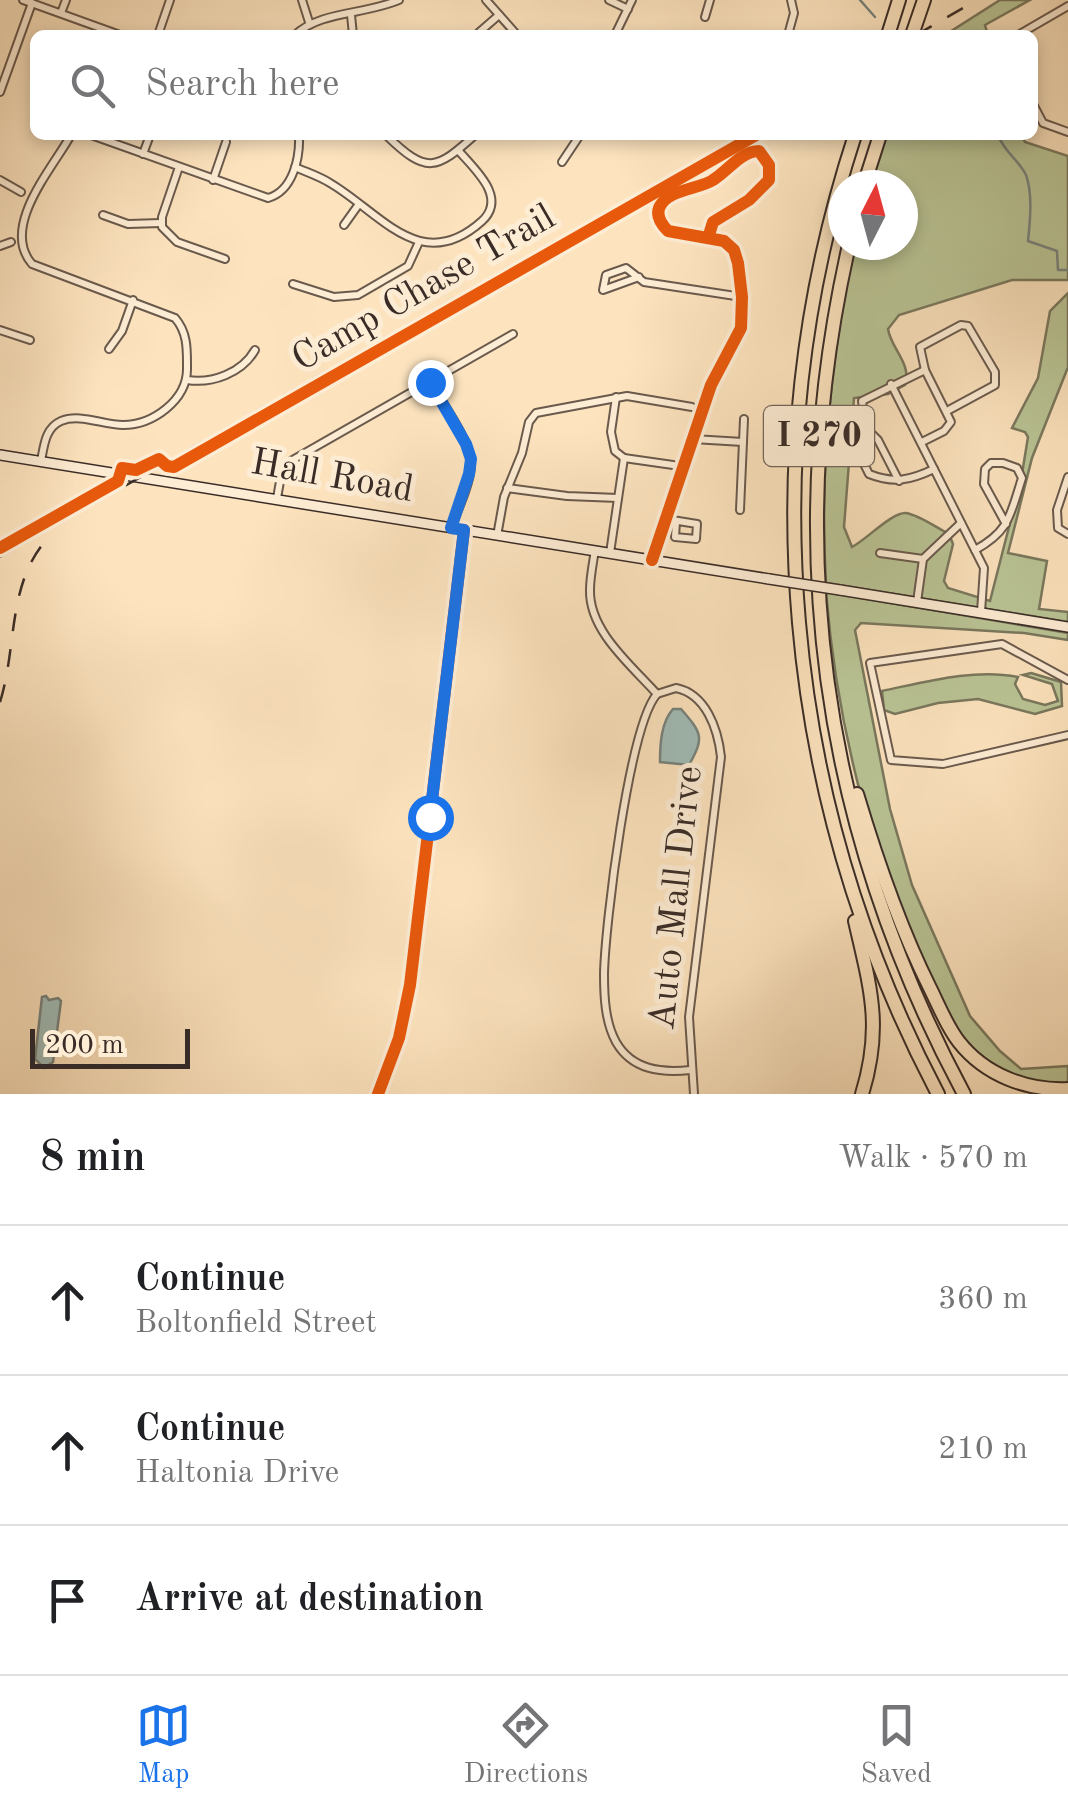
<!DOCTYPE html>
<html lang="en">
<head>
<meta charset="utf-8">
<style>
	body { margin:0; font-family:"Old Standard TT",serif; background:#f6f6f6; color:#202124 }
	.compass { position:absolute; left:828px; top:170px; width:90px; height:90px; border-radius:50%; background:#fff; box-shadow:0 5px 15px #0003; rotate:6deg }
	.scale { position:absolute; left:30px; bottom:25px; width:160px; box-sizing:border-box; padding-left:10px; border:5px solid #392c27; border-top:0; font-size:28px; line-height:35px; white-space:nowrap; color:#392c27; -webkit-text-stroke:8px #feedd5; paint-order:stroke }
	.stop { position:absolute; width:30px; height:30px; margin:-22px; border:8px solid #1a73e8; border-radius:50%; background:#fff }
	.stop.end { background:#1a73e8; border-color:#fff; box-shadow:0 2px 10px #0008 }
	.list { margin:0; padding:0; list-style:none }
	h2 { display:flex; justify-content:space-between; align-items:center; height:130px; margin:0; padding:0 40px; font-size:42px }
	h2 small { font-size:32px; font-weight:400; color:#757577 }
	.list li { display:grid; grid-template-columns:65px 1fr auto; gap:30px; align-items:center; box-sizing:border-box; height:150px; padding:0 40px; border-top:2px solid #e0e0e0 }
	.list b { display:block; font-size:38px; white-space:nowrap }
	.list p { margin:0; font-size:32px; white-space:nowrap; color:#757577 }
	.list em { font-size:32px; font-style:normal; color:#757577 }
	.icon { flex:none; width:55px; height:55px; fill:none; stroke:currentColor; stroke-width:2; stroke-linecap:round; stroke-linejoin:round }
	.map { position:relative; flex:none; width:1068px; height:1094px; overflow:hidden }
	.search { position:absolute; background:#fff; box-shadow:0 5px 15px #0003; left:30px; right:30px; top:30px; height:110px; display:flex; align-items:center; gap:25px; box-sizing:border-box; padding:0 35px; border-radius:15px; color:#757577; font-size:38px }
	.sheet { height:580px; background:#fff }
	nav { display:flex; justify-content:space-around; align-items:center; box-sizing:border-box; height:140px; border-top:2px solid #e0e0e0; background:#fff; font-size:28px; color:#757577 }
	nav a { display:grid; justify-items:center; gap:5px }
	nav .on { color:#1a73e8 }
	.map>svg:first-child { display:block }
	.green { fill:#bac596; stroke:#7a785e; stroke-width:2.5 }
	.water { fill:#a1bdb8; stroke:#77837e; stroke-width:2.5 }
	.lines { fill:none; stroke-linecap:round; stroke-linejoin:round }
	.stream { stroke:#77837e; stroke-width:2.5 }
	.minor-casing { stroke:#6a5a4d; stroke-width:10 }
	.secondary-casing { stroke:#392c27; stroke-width:12 }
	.motorway-casing { stroke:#392c27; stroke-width:16 }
	.minor { stroke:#feedd5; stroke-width:6 }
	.secondary { stroke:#feedd5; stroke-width:9 }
	.motorway { stroke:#fde4bf; stroke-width:12 }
	.rail { stroke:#392c27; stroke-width:2.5; stroke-dasharray:18 18; stroke-linecap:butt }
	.secondary-bridge-casing { stroke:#392c27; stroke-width:12; stroke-linecap:butt }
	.secondary-bridge { stroke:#feedd5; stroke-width:9 }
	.cycleway-casing { stroke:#feedd5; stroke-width:19 }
	.cycleway { stroke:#e8590c; stroke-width:12 }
	.route { stroke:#1a73e8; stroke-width:12 }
	.labels { text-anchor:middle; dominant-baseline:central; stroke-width:10; stroke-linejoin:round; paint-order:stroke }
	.shield { fill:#feedd5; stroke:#74665b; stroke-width:2.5 }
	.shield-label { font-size:35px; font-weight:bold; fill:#392c27 }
	.street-label { font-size:38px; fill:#392c27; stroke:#feedd5 }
</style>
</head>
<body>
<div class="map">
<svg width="1068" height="1094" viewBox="0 0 1068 1094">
	<rect width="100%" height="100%" fill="#fde4bf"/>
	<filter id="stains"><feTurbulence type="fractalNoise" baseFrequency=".002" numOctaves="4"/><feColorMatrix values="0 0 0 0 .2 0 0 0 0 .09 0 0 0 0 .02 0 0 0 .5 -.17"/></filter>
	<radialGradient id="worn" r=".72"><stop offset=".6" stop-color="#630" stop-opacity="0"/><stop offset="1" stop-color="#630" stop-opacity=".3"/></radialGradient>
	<g class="green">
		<polygon points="1000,0 1030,0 985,25 988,35 945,35"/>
		<path d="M886,135H1021L1025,142L1068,156V280H1012L899,315L888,329C891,349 912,363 905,385L888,394L854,398L844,527L852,547C866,540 892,512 906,513C919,515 937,528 949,534L953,544L944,581L948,588L990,601L1021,480L1028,437L1025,432L1012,428L1038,378L1050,311L1068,293V367L1032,458L1008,553L1047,561L1039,609L1068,612V622L826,583C819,468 831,357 854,245H903V185H870Z"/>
		<path d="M826,592L1068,633V640L1024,633L861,623L855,630L890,809L912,885L970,1016L1000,1051L1021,1069L1068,1066V1086C1034,1086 994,1074 970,1050C958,1038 951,1018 943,1003C875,885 837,727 826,592Z"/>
		<path d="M1031,673L1061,682L1062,706L1035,714L978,699L938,703L895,714L884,710L882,691C925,682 974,668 1018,677L1015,684L1023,699L1045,705L1058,701L1052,684L1023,675Z"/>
	</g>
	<g class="water">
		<path d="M673,709H681C703,734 704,738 689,765L660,762C660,745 661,722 673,709Z"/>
		<polygon points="46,996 49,1000 58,998 61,1001 53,1062 44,1068 35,1059 42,997"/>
	</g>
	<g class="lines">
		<g class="stream">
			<polyline points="860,0 875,17"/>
			<path d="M998,135C1004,152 1019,160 1026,175C1033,194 1030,222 1028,241L1057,251L1058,270H1068"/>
		</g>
		<g class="minor-casing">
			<g id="minor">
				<polyline points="23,0 120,35"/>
				<polyline points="302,0 309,22"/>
				<polyline points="486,0 517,35"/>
				<polyline points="609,0 628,9"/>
				<polyline points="61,13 66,0"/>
				<polyline points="351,15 353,35"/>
				<polyline points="705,17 710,0"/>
				<polyline points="158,35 170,0"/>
				<path d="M295,35C320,11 364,15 399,0"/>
				<polyline points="476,35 499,15"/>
				<polyline points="615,35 632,0"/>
				<polyline points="788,35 794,13 791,0"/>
				<polyline points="1018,35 1068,6"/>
				<polyline points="0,92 32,3"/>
				<polyline points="1033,104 1043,123 1068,132"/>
				<path d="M91,135L268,198C293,191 300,158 299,135"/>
				<path d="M386,135C427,175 436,170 475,135"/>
				<polyline points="143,154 150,135"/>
				<polyline points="562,162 580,135"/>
				<polyline points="179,167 162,217 162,227 177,242 225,259"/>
				<path d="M295,167C306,172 319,176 330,183C381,213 421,276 482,221C508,197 474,169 458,150"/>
				<polyline points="0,180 21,192"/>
				<polyline points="213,180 226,142"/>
				<polyline points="103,215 128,224 161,223"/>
				<polyline points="344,225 359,204"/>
				<polyline points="0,246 11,242"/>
				<polyline points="639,277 603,290 606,275 626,268 644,282 742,297"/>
				<polyline points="293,284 334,297 358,295 408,266 419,242"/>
				<polyline points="0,330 30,340"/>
				<polyline points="109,349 122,331 133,300"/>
				<path d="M925,370L862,401L866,430L864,464L869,474C894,484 911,480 934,469"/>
				<path d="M187,380C212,384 242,373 255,350"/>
				<path d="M430,382C442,402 473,444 471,467C469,487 458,509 451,528"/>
				<polyline points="891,384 984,568 981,612"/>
				<polyline points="616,397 611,432 615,451 624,458"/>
				<polyline points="867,429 878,440 899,481"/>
				<polyline points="693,439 743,442"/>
				<polyline points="922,442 944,431 951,422 925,370 920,347 961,325 968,326 995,372 995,385 947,411"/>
				<polyline points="624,458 673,465"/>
				<path d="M41,461C44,446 45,428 61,421C80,413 103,425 123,425C153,425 187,400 187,369C187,350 188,333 175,318L32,264C0,227 52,169 71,135"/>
				<polyline points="1068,477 1057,510 1058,528 1068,534"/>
				<polyline points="507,488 567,496 618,498"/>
				<polyline points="277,498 281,476 289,462 513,334"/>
				<polyline points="740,510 744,419"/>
				<polyline points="666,519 697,524 696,539 675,537 676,522"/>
				<polyline points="497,536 504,497 522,453 529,422 536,413 627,396 692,407"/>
				<path d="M595,550C593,563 590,577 590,590C589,631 631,665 657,694"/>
				<path d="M975,550C1010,531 1010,515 1022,478L1017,468L1003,463H991L985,469L984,484L1006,524"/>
				<polyline points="610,553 624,458"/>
				<polyline points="880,553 923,559 961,523"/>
				<path d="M652,560L711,385L741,328L742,297L738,263L734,250L724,241L668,231C660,223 654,213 662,203C673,189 699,189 713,180C728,171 741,151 759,151L769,165V180L749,200L713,222L708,238"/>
				<polyline points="917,602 923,559"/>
				<polyline points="1068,680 1002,644 870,663 891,760 943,764 1068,735"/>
				<path d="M657,694L676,688C706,694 718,729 721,757L689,1017L694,1094"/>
				<path d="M657,694C629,726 605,926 604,974C604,996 605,1022 616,1042C632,1070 661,1073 690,1070"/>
				<polyline points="378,1094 399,1038 410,985 464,530"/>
			</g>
		</g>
		<g class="secondary-casing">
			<g id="secondary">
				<polyline points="0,455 769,579"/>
				<polyline points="840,590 1068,627"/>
			</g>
		</g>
		<g class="motorway-casing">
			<g id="motorway">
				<polyline points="888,35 899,0"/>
				<polyline points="912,35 924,0"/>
				<path d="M855,135C751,453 782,798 938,1094"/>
				<polyline points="864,185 880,135"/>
				<path d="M849,245C782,541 820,826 964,1094"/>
				<path d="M857,794C877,861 899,926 930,988C939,1006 947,1027 959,1042C985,1075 1027,1091 1068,1089"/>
				<path d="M855,921C870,987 883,1026 862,1094"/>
			</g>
		</g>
		<use href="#minor" class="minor"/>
		<use href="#secondary" class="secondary"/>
		<use href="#motorway" class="motorway"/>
		<g class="rail">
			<polyline points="916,35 977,0"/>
			<polyline points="0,557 741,135"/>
			<path d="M0,702C18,645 6,579 52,534"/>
		</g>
		<g class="secondary-bridge-casing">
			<polyline id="secondary-bridge" points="769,579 840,590"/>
		</g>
		<use href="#secondary-bridge" class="secondary-bridge"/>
		<g class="cycleway-casing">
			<g id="cycleway">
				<polyline points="0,548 118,481 122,468 136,470 159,459 167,466 174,467 756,135"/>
				<path d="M652,560L711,385L741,328L742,297L738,263L734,250L724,241L668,231C660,223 654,213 662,203C673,189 699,189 713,180C728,171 741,151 759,151L769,165V180L749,200L713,222L708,238"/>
				<polyline points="378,1094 399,1038 410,985 464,530"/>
			</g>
		</g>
		<use href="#cycleway" class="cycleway"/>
	</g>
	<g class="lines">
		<polyline class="route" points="430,817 464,530 451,528 469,474 471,459 466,444 430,382"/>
	</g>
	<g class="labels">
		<rect class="shield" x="764" y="406" width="110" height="60" rx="8"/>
		<g class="shield-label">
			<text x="819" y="436">I 270</text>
		</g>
		<g class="street-label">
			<text transform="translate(424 289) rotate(-30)">Camp Chase Trail</text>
			<text transform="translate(332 477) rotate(10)">Hall Road</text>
			<text transform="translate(677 898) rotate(-84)">Auto Mall Drive</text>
		</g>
	</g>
	<rect width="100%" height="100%" filter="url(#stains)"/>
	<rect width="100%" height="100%" fill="url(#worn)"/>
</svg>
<svg class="compass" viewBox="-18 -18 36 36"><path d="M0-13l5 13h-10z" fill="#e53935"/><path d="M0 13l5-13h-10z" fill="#757577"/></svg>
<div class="scale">200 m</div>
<div class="stop" style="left:430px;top:817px"></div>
<div class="stop end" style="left:430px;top:382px"></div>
<div class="search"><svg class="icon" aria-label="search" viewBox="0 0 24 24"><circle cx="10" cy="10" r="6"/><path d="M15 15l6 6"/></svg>Search here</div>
</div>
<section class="sheet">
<h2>8 min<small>Walk · 570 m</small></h2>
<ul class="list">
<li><svg class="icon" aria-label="ahead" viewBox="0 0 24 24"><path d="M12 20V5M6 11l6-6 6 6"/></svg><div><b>Continue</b><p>Boltonfield Street</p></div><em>360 m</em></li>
<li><svg class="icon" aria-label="ahead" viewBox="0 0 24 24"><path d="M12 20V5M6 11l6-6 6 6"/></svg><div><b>Continue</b><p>Haltonia Drive</p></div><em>210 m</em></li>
<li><svg class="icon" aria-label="arrive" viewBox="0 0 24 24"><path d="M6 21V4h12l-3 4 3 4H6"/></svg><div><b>Arrive at destination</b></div></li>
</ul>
</section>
<nav>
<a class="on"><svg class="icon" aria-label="map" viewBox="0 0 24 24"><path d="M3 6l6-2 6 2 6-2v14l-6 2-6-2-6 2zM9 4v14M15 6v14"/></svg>Map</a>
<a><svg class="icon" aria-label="directions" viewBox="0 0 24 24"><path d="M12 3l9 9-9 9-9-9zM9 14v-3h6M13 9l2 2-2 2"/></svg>Directions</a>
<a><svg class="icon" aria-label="saved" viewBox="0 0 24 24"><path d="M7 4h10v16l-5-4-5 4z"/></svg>Saved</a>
</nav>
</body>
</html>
